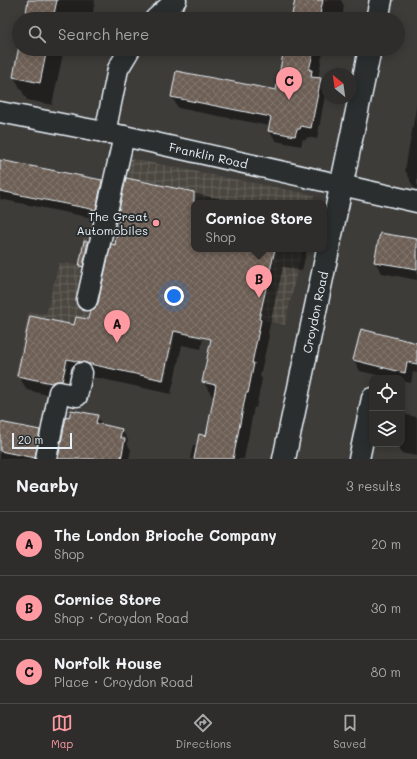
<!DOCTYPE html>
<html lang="en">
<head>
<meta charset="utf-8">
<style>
	body { margin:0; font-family:Mali,sans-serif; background:#363533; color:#f1f3f6 }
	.controls { position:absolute; right:12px; bottom:12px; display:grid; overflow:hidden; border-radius:8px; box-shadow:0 2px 10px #0003 }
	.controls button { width:36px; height:36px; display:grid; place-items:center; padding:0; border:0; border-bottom:1px solid #494947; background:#2e2d2b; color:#f1f3f6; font:20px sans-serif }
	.compass { position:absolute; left:321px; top:68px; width:36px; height:36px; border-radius:50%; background:#2e2d2b; box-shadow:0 2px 10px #0003; rotate:331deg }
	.scale { position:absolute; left:12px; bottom:10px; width:60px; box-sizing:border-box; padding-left:4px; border:2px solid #e8f1f8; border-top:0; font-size:11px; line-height:14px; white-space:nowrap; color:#e8f1f8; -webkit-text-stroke:3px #2a2d2e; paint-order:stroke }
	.you { position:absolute; left:174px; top:296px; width:14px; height:14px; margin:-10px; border:3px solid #fff; border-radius:50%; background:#1a73e8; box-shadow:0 0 0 6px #1a73e833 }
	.badge { display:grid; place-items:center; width:26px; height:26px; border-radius:50%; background:#ff9aa2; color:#111; font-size:13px; font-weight:700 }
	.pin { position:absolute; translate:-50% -33px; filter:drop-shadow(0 1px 2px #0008) }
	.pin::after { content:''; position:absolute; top:21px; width:14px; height:12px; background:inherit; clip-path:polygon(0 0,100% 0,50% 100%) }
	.popup { position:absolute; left:191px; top:200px; width:136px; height:52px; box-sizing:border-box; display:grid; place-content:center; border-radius:8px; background:#2e2d2b; filter:drop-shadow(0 1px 3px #0005); font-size:13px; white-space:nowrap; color:#a7a8a9 }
	.popup b { font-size:15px; color:#f1f3f6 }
	.popup::after { content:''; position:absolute; left:50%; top:100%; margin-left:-8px; border:8px solid transparent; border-top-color:#2e2d2b }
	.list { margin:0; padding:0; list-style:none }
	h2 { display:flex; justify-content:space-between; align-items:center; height:52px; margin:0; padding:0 16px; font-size:17px }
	h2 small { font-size:13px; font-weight:400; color:#a7a8a9 }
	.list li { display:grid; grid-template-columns:26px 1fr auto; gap:12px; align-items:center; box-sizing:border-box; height:64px; padding:0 16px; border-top:1px solid #494947 }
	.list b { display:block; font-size:15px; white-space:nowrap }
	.list p { margin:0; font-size:13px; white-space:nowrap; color:#a7a8a9 }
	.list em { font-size:13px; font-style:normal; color:#a7a8a9 }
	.icon { flex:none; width:22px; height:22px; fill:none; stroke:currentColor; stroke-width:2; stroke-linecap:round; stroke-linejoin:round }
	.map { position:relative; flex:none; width:417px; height:459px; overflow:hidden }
	.search { position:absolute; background:#2e2d2b; box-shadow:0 2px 10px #0003; left:12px; right:12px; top:12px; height:44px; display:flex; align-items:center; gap:10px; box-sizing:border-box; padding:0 14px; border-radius:22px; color:#a7a8a9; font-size:15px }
	.sheet { height:244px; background:#2e2d2b }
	nav { display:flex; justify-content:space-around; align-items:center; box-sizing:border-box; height:56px; border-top:1px solid #494947; background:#2e2d2b; font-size:11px; color:#a7a8a9 }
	nav a { display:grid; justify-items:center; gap:2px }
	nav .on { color:#ff9aa2 }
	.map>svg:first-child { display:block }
	.industrial { fill:url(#industrial-grid) }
	.shadow { fill:#0007 }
	.building { fill:url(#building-cross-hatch); stroke:#e8f1f8 }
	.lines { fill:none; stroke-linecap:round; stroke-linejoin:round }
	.minor-casing { stroke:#e8f1f8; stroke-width:23 }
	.major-casing { stroke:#e8f1f8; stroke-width:25 }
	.minor { stroke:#2a2d2e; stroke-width:20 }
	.major { stroke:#2a2d2e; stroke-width:22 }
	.poi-dot { fill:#ff9aa2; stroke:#2a2d2e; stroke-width:1.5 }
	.labels { text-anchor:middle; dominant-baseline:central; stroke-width:4; stroke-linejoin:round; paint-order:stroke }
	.street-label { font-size:12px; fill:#e8f1f8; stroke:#2a2d2e }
	.poi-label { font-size:12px; fill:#e8f1f8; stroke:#2a2d2e; text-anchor:end }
</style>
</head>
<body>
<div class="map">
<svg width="417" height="459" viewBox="0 0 417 459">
	<defs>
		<pattern id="industrial-grid" width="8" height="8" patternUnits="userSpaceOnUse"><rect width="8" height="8" fill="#4c4641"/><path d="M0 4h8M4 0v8" fill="none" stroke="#66615d"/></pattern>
		<pattern id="building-cross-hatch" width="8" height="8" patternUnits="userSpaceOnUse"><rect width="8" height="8" fill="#6d5e54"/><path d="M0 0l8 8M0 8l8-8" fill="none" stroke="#82766d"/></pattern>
	</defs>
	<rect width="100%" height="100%" fill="#3e3c39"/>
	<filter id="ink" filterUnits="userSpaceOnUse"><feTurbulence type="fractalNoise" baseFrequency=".025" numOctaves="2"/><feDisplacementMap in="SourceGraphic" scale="8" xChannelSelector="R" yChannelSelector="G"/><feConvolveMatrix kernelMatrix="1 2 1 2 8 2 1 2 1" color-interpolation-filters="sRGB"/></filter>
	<g filter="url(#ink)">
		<polygon class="industrial" points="113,155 314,195 312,203 194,203 194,249 302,249 285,325 210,308 203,339 176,333 165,382 69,358 63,388 15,377 29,312 46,314 59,263 78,265 84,237 95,240"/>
		<g class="shadow">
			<polygon points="30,0 95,0 92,19 26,19"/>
			<polygon points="296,0 341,0 344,6 342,19 292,19"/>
			<polygon points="19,49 64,49 52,105 27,100 14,77"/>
			<polygon points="286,49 335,49 334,54 325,52 322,56 318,79 320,79 326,90 317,139 307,137 306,140 303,139 301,146 276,141 269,131 270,126 178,108 172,97 277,91"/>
			<polygon points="417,103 417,192 410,181 410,179 405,170"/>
			<polygon points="0,160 102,181 108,192 102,220 0,199"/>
			<polygon points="127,180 242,203 194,203 194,249 220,249 201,349 182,345 171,394 75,373 70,395 61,398 27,390 18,375 75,326 89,320 96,308 115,246 121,217 119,214"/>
			<polygon points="417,240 417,280 382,273 375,262"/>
			<polygon points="85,242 88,242 91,248 83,272 80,266"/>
			<polygon points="241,249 307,249 302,271 283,267 268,333 269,335 260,376 262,379 256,408 254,407 244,459 190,459 193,445 198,445 207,437 215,397 212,396 203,381"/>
			<polygon points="417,344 417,373 413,372 411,383 402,381 402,378 389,378 360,371 354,360"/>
			<polygon points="402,414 417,417 417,456 401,453 396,444 402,444"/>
			<polygon points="97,416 102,425 121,429 128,440 127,443 131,450 129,459 59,459"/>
			<polygon points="0,423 39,431 46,442 42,459 0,459"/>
		</g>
		<g class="building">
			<polygon points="28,0 57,0 53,19 25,19"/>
			<polygon points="295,0 323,0 319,19 291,19"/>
			<polygon points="19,46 19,49 47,49 40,83 13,77"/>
			<polygon points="284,49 314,49 309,70 312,70 311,77 321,78 311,128 301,126 300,129 297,129 295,136 268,131 271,117 171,97 176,71 276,90"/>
			<polygon points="0,160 102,180 96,210 0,191"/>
			<polygon points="126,178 194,192 194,249 275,249 259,319 261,320 252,363 254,363 248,393 246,393 233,459 194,459 199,434 206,436 216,385 202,382 211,339 174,331 163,380 67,359 62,381 56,381 52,383 17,376 30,316 74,325 76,317 88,319 90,311 96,307 98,303 111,244 115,245 120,214 118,214"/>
			<polygon points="380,233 417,239 417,269 374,262"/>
			<polygon points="84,241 88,241 83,267 79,266"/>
			<polygon points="361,329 417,343 417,364 407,362 405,373 353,360"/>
			<polygon points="71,410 98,415 96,423 122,429 120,437 125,439 121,459 58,459 66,417 69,418"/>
			<polygon points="0,422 40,430 35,458 0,451"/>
		</g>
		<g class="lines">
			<g class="minor-casing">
				<g id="minor">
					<polyline points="155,19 176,0"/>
					<path id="s1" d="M0,112L124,136L417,202"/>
					<polyline points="105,133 118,69 130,49"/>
					<polyline points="87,300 124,136"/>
					<polyline points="46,459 59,392 77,396 82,373"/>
					<polyline points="359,459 372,398"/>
				</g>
			</g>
			<g class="major-casing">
				<g id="major">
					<polyline points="377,19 381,0"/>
					<path id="s2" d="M284,459L370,49"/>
				</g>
			</g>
			<use href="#minor" class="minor"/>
			<use href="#major" class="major"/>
		</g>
	</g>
	<circle class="poi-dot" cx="156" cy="223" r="4"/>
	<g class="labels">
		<g class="street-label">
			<text stroke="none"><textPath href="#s1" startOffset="213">Franklin Road</textPath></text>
			<text stroke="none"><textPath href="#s2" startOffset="150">Croydon Road</textPath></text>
		</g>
		<g class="poi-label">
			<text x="148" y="216">The Great<tspan x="148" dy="14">Automobiles</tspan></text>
		</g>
	</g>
</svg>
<div class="controls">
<button><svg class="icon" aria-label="locate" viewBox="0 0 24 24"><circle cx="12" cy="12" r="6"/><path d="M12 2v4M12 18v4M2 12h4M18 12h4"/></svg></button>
<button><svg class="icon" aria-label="layers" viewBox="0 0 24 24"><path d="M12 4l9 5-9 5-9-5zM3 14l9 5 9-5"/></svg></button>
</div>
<svg class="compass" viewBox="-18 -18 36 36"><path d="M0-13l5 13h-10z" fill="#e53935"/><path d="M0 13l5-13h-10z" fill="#a7a8a9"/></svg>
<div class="scale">20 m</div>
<div class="you"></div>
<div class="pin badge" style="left:117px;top:343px">A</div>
<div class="pin badge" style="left:259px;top:298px">B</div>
<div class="popup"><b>Cornice Store</b>Shop</div>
<div class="pin badge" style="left:289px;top:100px">C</div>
<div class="search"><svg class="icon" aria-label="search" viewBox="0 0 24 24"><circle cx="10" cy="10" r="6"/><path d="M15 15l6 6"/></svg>Search here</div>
</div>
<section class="sheet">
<h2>Nearby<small>3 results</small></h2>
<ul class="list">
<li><span class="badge">A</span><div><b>The London Brioche Company</b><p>Shop</p></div><em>20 m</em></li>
<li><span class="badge">B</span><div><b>Cornice Store</b><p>Shop · Croydon Road</p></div><em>30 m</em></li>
<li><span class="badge">C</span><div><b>Norfolk House</b><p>Place · Croydon Road</p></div><em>80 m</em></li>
</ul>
</section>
<nav>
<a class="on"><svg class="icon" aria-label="map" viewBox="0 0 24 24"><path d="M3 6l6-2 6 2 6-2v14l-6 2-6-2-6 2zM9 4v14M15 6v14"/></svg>Map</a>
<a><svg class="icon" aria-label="directions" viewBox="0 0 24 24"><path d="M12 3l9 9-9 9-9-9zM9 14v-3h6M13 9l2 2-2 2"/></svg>Directions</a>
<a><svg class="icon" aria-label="saved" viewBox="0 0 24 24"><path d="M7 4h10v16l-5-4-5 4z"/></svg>Saved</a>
</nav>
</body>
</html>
